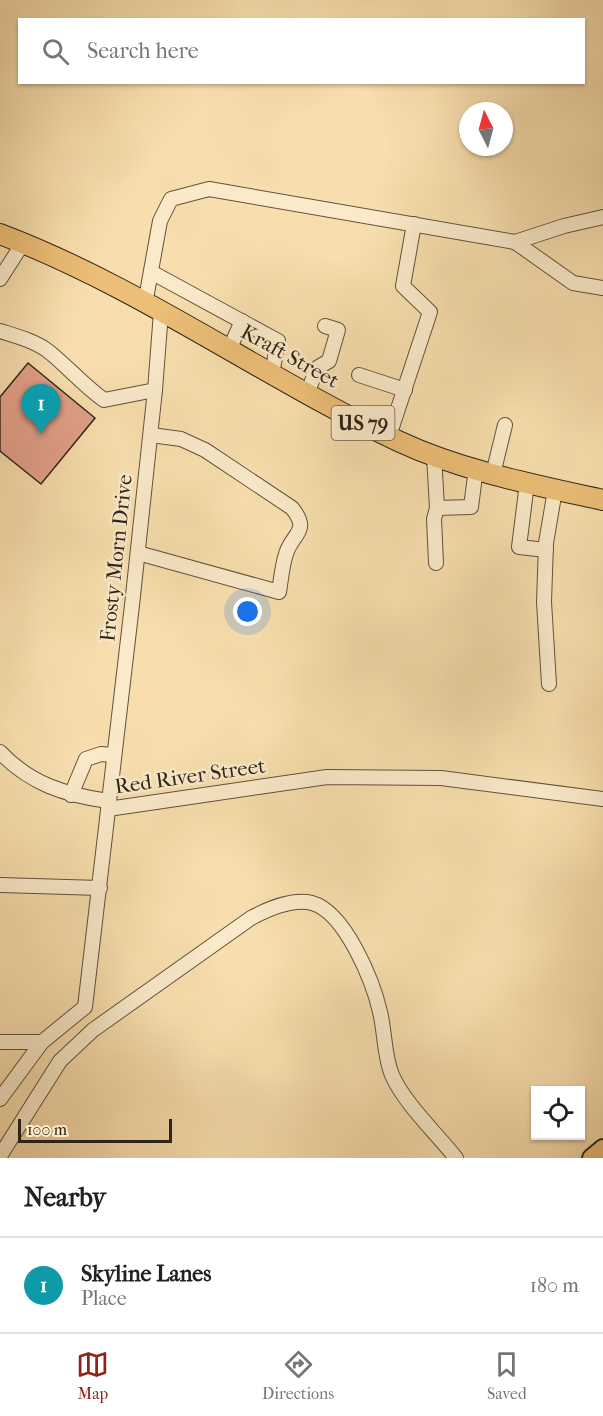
<!DOCTYPE html>
<html lang="en">
<head>
<meta charset="utf-8">
<style>
	body { margin:0; font-family:"IM FELL French Canon",serif; background:#f6f6f6; color:#202124 }
	.controls { position:absolute; right:18px; bottom:18px; display:grid; overflow:hidden; border-radius:0px; box-shadow:0 2px 4px #0004 }
	.controls button { width:54px; height:54px; display:grid; place-items:center; padding:0; border:0; border-bottom:2px solid #e0e0e0; background:#fff; color:#202124; font:30px sans-serif }
	.compass { position:absolute; left:459px; top:102px; width:54px; height:54px; border-radius:50%; background:#fff; box-shadow:0 2px 4px #0004; rotate:354deg }
	.scale { position:absolute; left:18px; bottom:15px; width:154px; box-sizing:border-box; padding-left:6px; border:3px solid #2f2415; border-top:0; font-size:16px; line-height:21px; white-space:nowrap; color:#2f2415; -webkit-text-stroke:4px #faeaca; paint-order:stroke }
	.you { position:absolute; left:248px; top:612px; width:21px; height:21px; margin:-15px; border:4px solid #fff; border-radius:50%; background:#1a73e8; box-shadow:0 0 0 9px #1a73e833 }
	.badge { display:grid; place-items:center; width:39px; height:39px; border-radius:50%; background:#8f2418; color:#fff; font-size:20px; font-weight:700 }
	.pin { position:absolute; translate:-50% -50px; filter:drop-shadow(0 2px 3px #0008) }
	.pin::after { content:''; position:absolute; top:32px; width:21px; height:18px; background:inherit; clip-path:polygon(0 0,100% 0,50% 100%) }
	.list { margin:0; padding:0; list-style:none }
	h2 { display:flex; justify-content:space-between; align-items:center; height:78px; margin:0; padding:0 24px; font-size:26px }
	h2 small { font-size:20px; font-weight:400; color:#757577 }
	.list li { display:grid; grid-template-columns:39px 1fr auto; gap:18px; align-items:center; box-sizing:border-box; height:96px; padding:0 24px; border-top:2px solid #e0e0e0 }
	.list b { display:block; font-size:22px; white-space:nowrap }
	.list p { margin:0; font-size:20px; white-space:nowrap; color:#757577 }
	.list em { font-size:20px; font-style:normal; color:#757577 }
	.icon { flex:none; width:33px; height:33px; fill:none; stroke:currentColor; stroke-width:2; stroke-linecap:round; stroke-linejoin:round }
	.map { position:relative; flex:none; width:603px; height:1158px; overflow:hidden }
	.search { position:absolute; background:#fff; box-shadow:0 2px 4px #0004; left:18px; right:18px; top:18px; height:66px; display:flex; align-items:center; gap:15px; box-sizing:border-box; padding:0 21px; border-radius:0px; color:#757577; font-size:22px }
	.sheet { height:174px; background:#fff }
	nav { display:flex; justify-content:space-around; align-items:center; box-sizing:border-box; height:84px; border-top:2px solid #e0e0e0; background:#fff; font-size:16px; color:#757577 }
	nav a { display:grid; justify-items:center; gap:3px }
	nav .on { color:#8f2418 }
	.map>svg:first-child { display:block }
	.building { fill:#e3a08a; stroke:#2f2415; stroke-width:1.5 }
	.lines { fill:none; stroke-linecap:round; stroke-linejoin:round }
	.minor-casing { stroke:#61523b; stroke-width:16 }
	.major-casing { stroke:#2f2415; stroke-width:20 }
	.highway-casing { stroke:#2f2415; stroke-width:22 }
	.minor { stroke:#faeaca; stroke-width:14 }
	.major { stroke:#ecbf77; stroke-width:16 }
	.highway { stroke:#ecbf77; stroke-width:20 }
	.labels { text-anchor:middle; dominant-baseline:central; stroke-width:5; stroke-linejoin:round; paint-order:stroke }
	.shield { fill:#faeaca; stroke:#6c5f4b; stroke-width:1.5 }
	.shield-label { font-size:20px; font-weight:bold; fill:#2f2415 }
	.street-label { font-size:21px; fill:#2f2415; stroke:#faeaca }
</style>
</head>
<body>
<div class="map">
<svg width="603" height="1158" viewBox="0 0 603 1158">
	<rect width="100%" height="100%" fill="#f8deae"/>
	<filter id="stains"><feTurbulence type="fractalNoise" baseFrequency=".00333" numOctaves="4"/><feColorMatrix values="0 0 0 0 .2 0 0 0 0 .09 0 0 0 0 .02 0 0 0 .5 -.17"/></filter>
	<radialGradient id="worn" r=".72"><stop offset=".6" stop-color="#630" stop-opacity="0"/><stop offset="1" stop-color="#630" stop-opacity=".3"/></radialGradient>
	<polygon class="building" points="28,363 95,418 41,484 0,451 0,397"/>
	<g class="lines">
		<g class="minor-casing">
			<g id="minor">
				<polyline points="515,242 573,283 603,288"/>
				<polyline points="151,272 278,341 272,374"/>
				<polyline points="0,279 23,243"/>
				<polyline points="145,304 160,221 171,199 209,189 515,242 564,226 603,217"/>
				<path d="M0,331C16,336 35,341 48,351C67,366 83,385 104,400L155,390"/>
				<polyline points="229,350 242,321"/>
				<polyline points="359,375 405,390"/>
				<polyline points="307,394 317,368 329,361 338,330 325,326"/>
				<polyline points="389,436 430,312 403,286 414,224"/>
				<polyline points="434,455 437,508 471,507 476,468"/>
				<polyline points="493,474 505,425"/>
				<polyline points="527,483 519,547 546,550"/>
				<path d="M138,553L279,592C281,580 282,566 286,554C292,533 311,532 292,508L205,450L181,439L151,435"/>
				<polyline points="436,563 434,519 437,508"/>
				<polyline points="549,684 544,602 546,543 555,490"/>
				<path d="M0,752C30,784 66,795 108,801"/>
				<polyline points="71,795 86,759 101,754 114,755"/>
				<polyline points="108,809 327,777 441,778 603,799"/>
				<polyline points="0,885 100,888"/>
				<polyline points="0,1042 42,1042"/>
				<polyline points="0,1099 42,1042 85,1007 132,605 155,390 161,312"/>
				<path d="M0,1156L60,1061L93,1030L251,918C268,909 292,898 312,903C345,912 373,981 380,1012C385,1032 384,1056 392,1075C404,1103 437,1134 456,1158"/>
			</g>
		</g>
		<g class="major-casing">
			<polyline id="major" points="591,1158 603,1148"/>
		</g>
		<g class="highway-casing">
			<path id="highway" d="M0,234C140,287 263,377 398,441C462,471 535,485 603,500"/>
		</g>
		<use href="#minor" class="minor"/>
		<use href="#major" class="major"/>
		<use href="#highway" class="highway"/>
	</g>
	<g class="labels">
		<rect class="shield" x="331.5" y="406" width="63" height="34" rx="4.5"/>
		<g class="shield-label">
			<text x="363" y="423">US 79</text>
		</g>
		<g class="street-label">
			<text transform="translate(290 356) rotate(29)">Kraft Street</text>
			<text transform="translate(116 558) rotate(-84)">Frosty Morn Drive</text>
			<text transform="translate(190 776) rotate(-8)">Red River Street</text>
		</g>
	</g>
	<rect width="100%" height="100%" filter="url(#stains)"/>
	<rect width="100%" height="100%" fill="url(#worn)"/>
</svg>
<div class="controls">
<button><svg class="icon" aria-label="locate" viewBox="0 0 24 24"><circle cx="12" cy="12" r="6"/><path d="M12 2v4M12 18v4M2 12h4M18 12h4"/></svg></button>
</div>
<svg class="compass" viewBox="-18 -18 36 36"><path d="M0-13l5 13h-10z" fill="#e53935"/><path d="M0 13l5-13h-10z" fill="#757577"/></svg>
<div class="scale">100 m</div>
<div class="you"></div>
<div class="pin badge" style="left:41px;top:434px;background:#0f9aa8">1</div>
<div class="search"><svg class="icon" aria-label="search" viewBox="0 0 24 24"><circle cx="10" cy="10" r="6"/><path d="M15 15l6 6"/></svg>Search here</div>
</div>
<section class="sheet">
<h2>Nearby<small></small></h2>
<ul class="list">
<li><span class="badge" style="background:#0f9aa8">1</span><div><b>Skyline Lanes</b><p>Place</p></div><em>180 m</em></li>
</ul>
</section>
<nav>
<a class="on"><svg class="icon" aria-label="map" viewBox="0 0 24 24"><path d="M3 6l6-2 6 2 6-2v14l-6 2-6-2-6 2zM9 4v14M15 6v14"/></svg>Map</a>
<a><svg class="icon" aria-label="directions" viewBox="0 0 24 24"><path d="M12 3l9 9-9 9-9-9zM9 14v-3h6M13 9l2 2-2 2"/></svg>Directions</a>
<a><svg class="icon" aria-label="saved" viewBox="0 0 24 24"><path d="M7 4h10v16l-5-4-5 4z"/></svg>Saved</a>
</nav>
</body>
</html>
